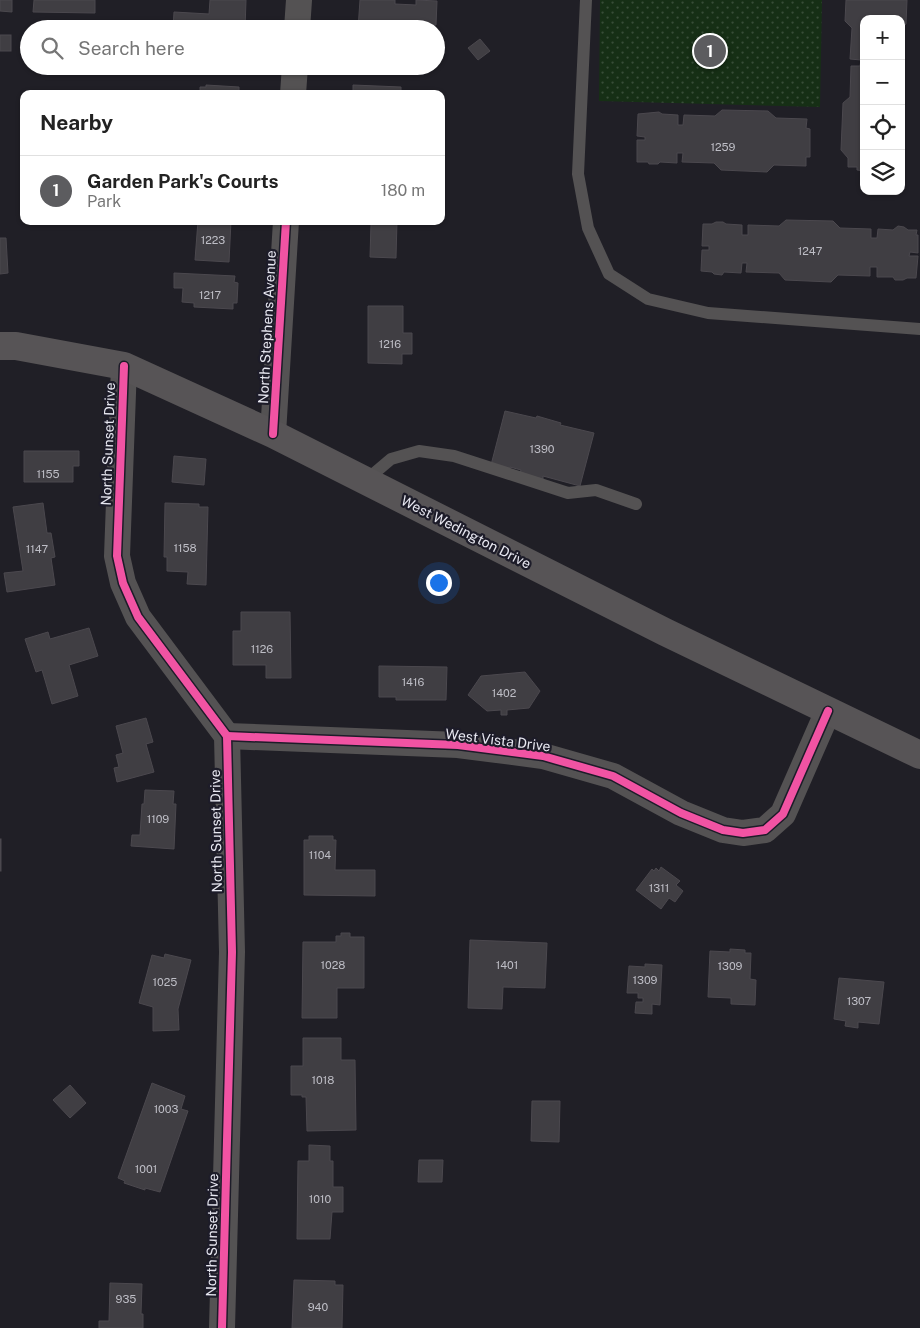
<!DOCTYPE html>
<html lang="en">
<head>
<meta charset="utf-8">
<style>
	body { margin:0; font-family:"Public Sans",sans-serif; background:#f6f6f6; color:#222 }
	.controls { position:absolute; right:15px; top:15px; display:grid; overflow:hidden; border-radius:10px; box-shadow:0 1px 4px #0004 }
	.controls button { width:45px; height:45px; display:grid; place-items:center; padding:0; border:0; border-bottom:1px solid #e0e0e0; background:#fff; color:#222; font:25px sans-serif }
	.you { position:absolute; left:438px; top:582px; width:18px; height:18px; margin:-12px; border:4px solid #fff; border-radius:50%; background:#1a73e8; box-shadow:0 0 0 8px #1a73e833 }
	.badge { display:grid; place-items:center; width:32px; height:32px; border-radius:50%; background:#5c5c5f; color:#fff; font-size:16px; font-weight:700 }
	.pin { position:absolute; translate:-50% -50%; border:2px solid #fff; box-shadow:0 1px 5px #0006 }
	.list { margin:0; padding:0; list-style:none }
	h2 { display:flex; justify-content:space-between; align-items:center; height:65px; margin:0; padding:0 20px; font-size:21px }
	h2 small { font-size:16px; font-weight:400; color:#767676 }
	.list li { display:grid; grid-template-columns:32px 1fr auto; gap:15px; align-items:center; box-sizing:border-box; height:70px; padding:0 20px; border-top:1px solid #e0e0e0 }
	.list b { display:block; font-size:19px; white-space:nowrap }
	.list p { margin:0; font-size:16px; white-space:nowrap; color:#767676 }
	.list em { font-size:16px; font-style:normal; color:#767676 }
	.icon { flex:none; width:28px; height:28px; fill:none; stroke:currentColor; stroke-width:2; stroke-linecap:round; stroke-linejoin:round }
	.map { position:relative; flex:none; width:920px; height:1328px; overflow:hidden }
	.search { position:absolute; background:#fff; box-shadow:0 1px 4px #0004; left:20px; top:20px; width:425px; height:55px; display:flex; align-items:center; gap:12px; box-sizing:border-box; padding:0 18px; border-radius:28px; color:#767676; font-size:19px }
	.panel { position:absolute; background:#fff; box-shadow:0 1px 4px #0004; left:20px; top:90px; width:425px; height:135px; border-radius:10px }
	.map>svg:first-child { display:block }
	.park { fill:url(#park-dots) }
	.building { fill:#403e43; stroke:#4b484e }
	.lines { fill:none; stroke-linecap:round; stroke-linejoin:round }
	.lane { stroke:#545253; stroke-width:12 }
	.street { stroke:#545253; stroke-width:26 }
	.secondary { stroke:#575456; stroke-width:28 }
	.cycleway-casing { stroke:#1d1c29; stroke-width:11 }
	.cycleway { stroke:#f153a3; stroke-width:8 }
	.labels { text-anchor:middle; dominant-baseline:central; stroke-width:4.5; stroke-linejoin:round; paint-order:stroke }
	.number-label { font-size:11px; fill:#bebec6 }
	.street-label { font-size:14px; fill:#e8e8f1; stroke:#1d1c29 }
</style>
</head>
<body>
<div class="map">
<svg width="920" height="1328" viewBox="0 0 920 1328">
	<defs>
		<pattern id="park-dots" width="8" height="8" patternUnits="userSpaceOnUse" patternTransform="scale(1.25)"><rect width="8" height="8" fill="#162f15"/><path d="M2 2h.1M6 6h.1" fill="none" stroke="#384d38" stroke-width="1.8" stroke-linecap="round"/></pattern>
	</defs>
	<rect width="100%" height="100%" fill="#201f26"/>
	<polygon class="park" points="600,0 822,0 820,107 599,101"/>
	<g class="building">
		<polygon points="0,0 12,0 12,12 0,11"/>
		<polygon points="34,0 95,0 95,13 33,12"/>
		<polygon points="210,0 246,0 245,29 173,29 174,12 209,14"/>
		<polygon points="360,0 395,0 395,4 416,5 416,0 437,1 436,25 429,25 429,29 358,29"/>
		<polygon points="846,0 907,0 906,24 901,29 901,19 864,19 864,171 857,170 857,167 848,167 848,158 841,150 843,103 850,97 851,66 860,66 861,60 850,59 852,28 845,21"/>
		<rect x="0" y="35" width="11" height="16"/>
		<polygon points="480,39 490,51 478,60 468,48"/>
		<polygon points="206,85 239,87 239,94 200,94 200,87 206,87"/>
		<polygon points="353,85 401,87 401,94 353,94"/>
		<polygon points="901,104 903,107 901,153"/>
		<polygon points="722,110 768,111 776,118 807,119 806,128 810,129 810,157 806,157 806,166 774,165 767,172 721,170 714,163 682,162 683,153 677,153 677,163 660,162 658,164 649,164 648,162 637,162 637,140 645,140 645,137 637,136 638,114 659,112 662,114 678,115 678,125 683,125 684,115 715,116"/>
		<polygon points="786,220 833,221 840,228 871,229 871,238 877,238 878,229 893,230 898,226 904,227 908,230 917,230 916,235 918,235 918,253 910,252 909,256 918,256 916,278 907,278 903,280 895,280 893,277 877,277 877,267 870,267 870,276 838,275 831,282 785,280 779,273 746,272 747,263 742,263 741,273 724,272 722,275 714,274 712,272 701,271 702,250 709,250 709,246 702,246 703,224 712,224 716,222 723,222 726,224 742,225 742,235 748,235 748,225 779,226"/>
		<polygon points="198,221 231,221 229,262 195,260"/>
		<polygon points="344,221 397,221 396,258 370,257 371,224 344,223"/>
		<polygon points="0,238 6,238 8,273 0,274"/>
		<polygon points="174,273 235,276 234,282 238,283 237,303 233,303 233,309 194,307 194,303 182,302 183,288 174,288"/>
		<polygon points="368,306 403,306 403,333 412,333 412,354 402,354 402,364 368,363"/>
		<polygon points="505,411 536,418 537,416 561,423 560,425 594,433 580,486 543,476 543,479 520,473 521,470 510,467 510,470 491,465"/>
		<polygon points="24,451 79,451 79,466 73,466 73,482 24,482"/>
		<polygon points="174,456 206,459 204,485 172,482"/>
		<polygon points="43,503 47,533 51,533 55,557 51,558 55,585 7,592 4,573 23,571 13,507"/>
		<polygon points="165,503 199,504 199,507 208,507 206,585 187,584 188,572 167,571 167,557 164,557"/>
		<polygon points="241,612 290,612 291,678 266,678 266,665 233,665 233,631 241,631"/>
		<polygon points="89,628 98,656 69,665 78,696 52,704 42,670 36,672 25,639 48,632 50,639"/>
		<polygon points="379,666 447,667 446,700 396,700 396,697 379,697"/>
		<polygon points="525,672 540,691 529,708 507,710 507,715 501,715 501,710 487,711 468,695 481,676"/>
		<polygon points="146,718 153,742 146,744 154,772 117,782 114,768 119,767 116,755 123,753 116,726"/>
		<polygon points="145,790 174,791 173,804 176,804 174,849 131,846 132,835 140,835 142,804 144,804"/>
		<polygon points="309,836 333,836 333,840 336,840 335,870 375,870 375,896 304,895 304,840 309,840"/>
		<rect x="0" y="839" width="1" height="32"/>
		<polygon points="661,867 680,881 676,885 683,891 675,902 669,898 661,909 636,890 652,869 654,871 656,868 659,871"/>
		<polygon points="341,933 350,933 350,937 364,937 364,988 337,988 337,1018 302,1018 303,942 336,942 336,936 341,936"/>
		<polygon points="470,940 547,943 545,988 503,987 502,1009 468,1008"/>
		<polygon points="730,949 745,950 745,953 751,953 750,979 756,980 755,1005 731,1004 731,998 708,997 710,951 730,952"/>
		<polygon points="165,954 191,960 178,1009 179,1030 153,1031 153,1007 139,1003 152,955 164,958"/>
		<polygon points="645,964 662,965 660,1005 652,1004 652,1014 635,1013 636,1002 643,1002 643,998 638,998 638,993 627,993 629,966 645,967"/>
		<polygon points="839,978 884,982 879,1024 858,1022 858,1028 845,1026 846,1021 834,1019"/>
		<polygon points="303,1038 341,1038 341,1060 355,1060 356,1130 307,1131 306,1097 302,1097 302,1095 291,1095 291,1066 303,1066"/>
		<polygon points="152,1083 185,1096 181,1109 188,1111 160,1192 145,1188 145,1190 124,1183 125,1181 118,1178"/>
		<polygon points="70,1085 86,1103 70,1118 53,1100"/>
		<polygon points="532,1101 560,1101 559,1142 531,1141"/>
		<polygon points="309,1145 330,1146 330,1161 333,1161 333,1187 343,1187 343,1212 332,1212 330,1239 297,1239 298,1161 309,1161"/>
		<polygon points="419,1160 443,1160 442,1182 418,1182"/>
		<polygon points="294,1280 335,1281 335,1285 343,1285 342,1328 292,1328"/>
		<polygon points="110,1283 142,1284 141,1314 143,1314 143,1328 99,1328 99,1321 109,1321"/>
	</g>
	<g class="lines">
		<g class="lane">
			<polyline points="586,0 578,174 588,228 609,274 648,299 708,313 920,329"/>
			<polyline points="365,481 391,459 419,451 454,456 568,493 596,490 636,504"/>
		</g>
		<g class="street">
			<polyline points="297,29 299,0"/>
			<polyline points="293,94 295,66"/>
			<polyline points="124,366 117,556 123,583 138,617 227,736 232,952 222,1328"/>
			<polyline points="273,434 286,221"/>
			<polyline points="227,736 458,745 543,756 613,776 681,813 723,830 743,833 765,830 783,814 828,711"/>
		</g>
		<polyline class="secondary" points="0,346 16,346 124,366 273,434 665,632 920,755"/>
		<g class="cycleway-casing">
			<g id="cycleway">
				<polyline points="124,366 117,556 123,583 138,617 227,736 232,952 222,1328"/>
				<polyline points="273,434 286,221"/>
				<polyline points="227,736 458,745 543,756 613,776 681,813 723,830 743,833 765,830 783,814 828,711"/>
			</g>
		</g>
		<use href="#cycleway" class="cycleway"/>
	</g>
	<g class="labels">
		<g class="number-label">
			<text x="723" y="147">1259</text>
			<text x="213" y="240">1223</text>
			<text x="810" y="251">1247</text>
			<text x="210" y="295">1217</text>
			<text x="390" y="344">1216</text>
			<text x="542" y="449">1390</text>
			<text x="48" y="474">1155</text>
			<text x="185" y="548">1158</text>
			<text x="37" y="549">1147</text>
			<text x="262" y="649">1126</text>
			<text x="413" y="682">1416</text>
			<text x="504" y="693">1402</text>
			<text x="158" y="819">1109</text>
			<text x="320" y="855">1104</text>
			<text x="659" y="888">1311</text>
			<text x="333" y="965">1028</text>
			<text x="507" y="965">1401</text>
			<text x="730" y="966">1309</text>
			<text x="645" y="980">1309</text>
			<text x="165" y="982">1025</text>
			<text x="859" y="1001">1307</text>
			<text x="323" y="1080">1018</text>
			<text x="166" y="1109">1003</text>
			<text x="146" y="1169">1001</text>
			<text x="320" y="1199">1010</text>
			<text x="126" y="1299">935</text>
			<text x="318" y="1307">940</text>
		</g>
		<g class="street-label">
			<text transform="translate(267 327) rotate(-87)">North Stephens Avenue</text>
			<text transform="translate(108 444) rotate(-88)">North Sunset Drive</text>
			<text transform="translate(466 532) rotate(27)">West Wedington Drive</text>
			<text transform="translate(498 740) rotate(7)">West Vista Drive</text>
			<text transform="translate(216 831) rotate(-91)">North Sunset Drive</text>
			<text transform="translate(212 1235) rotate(-89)">North Sunset Drive</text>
		</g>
	</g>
</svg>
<div class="controls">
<button>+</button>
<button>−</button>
<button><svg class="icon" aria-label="locate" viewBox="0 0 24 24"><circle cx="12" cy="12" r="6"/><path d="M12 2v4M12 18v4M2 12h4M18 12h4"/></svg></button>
<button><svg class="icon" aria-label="layers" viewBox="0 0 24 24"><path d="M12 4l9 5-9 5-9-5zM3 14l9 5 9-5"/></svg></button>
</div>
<div class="you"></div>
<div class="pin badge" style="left:710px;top:51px">1</div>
<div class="search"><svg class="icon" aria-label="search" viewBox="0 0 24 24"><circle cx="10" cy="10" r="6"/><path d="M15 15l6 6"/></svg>Search here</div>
<section class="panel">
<h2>Nearby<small></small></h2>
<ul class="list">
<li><span class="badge">1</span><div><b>Garden Park's Courts</b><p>Park</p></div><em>180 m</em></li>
</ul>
</section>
</div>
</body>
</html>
